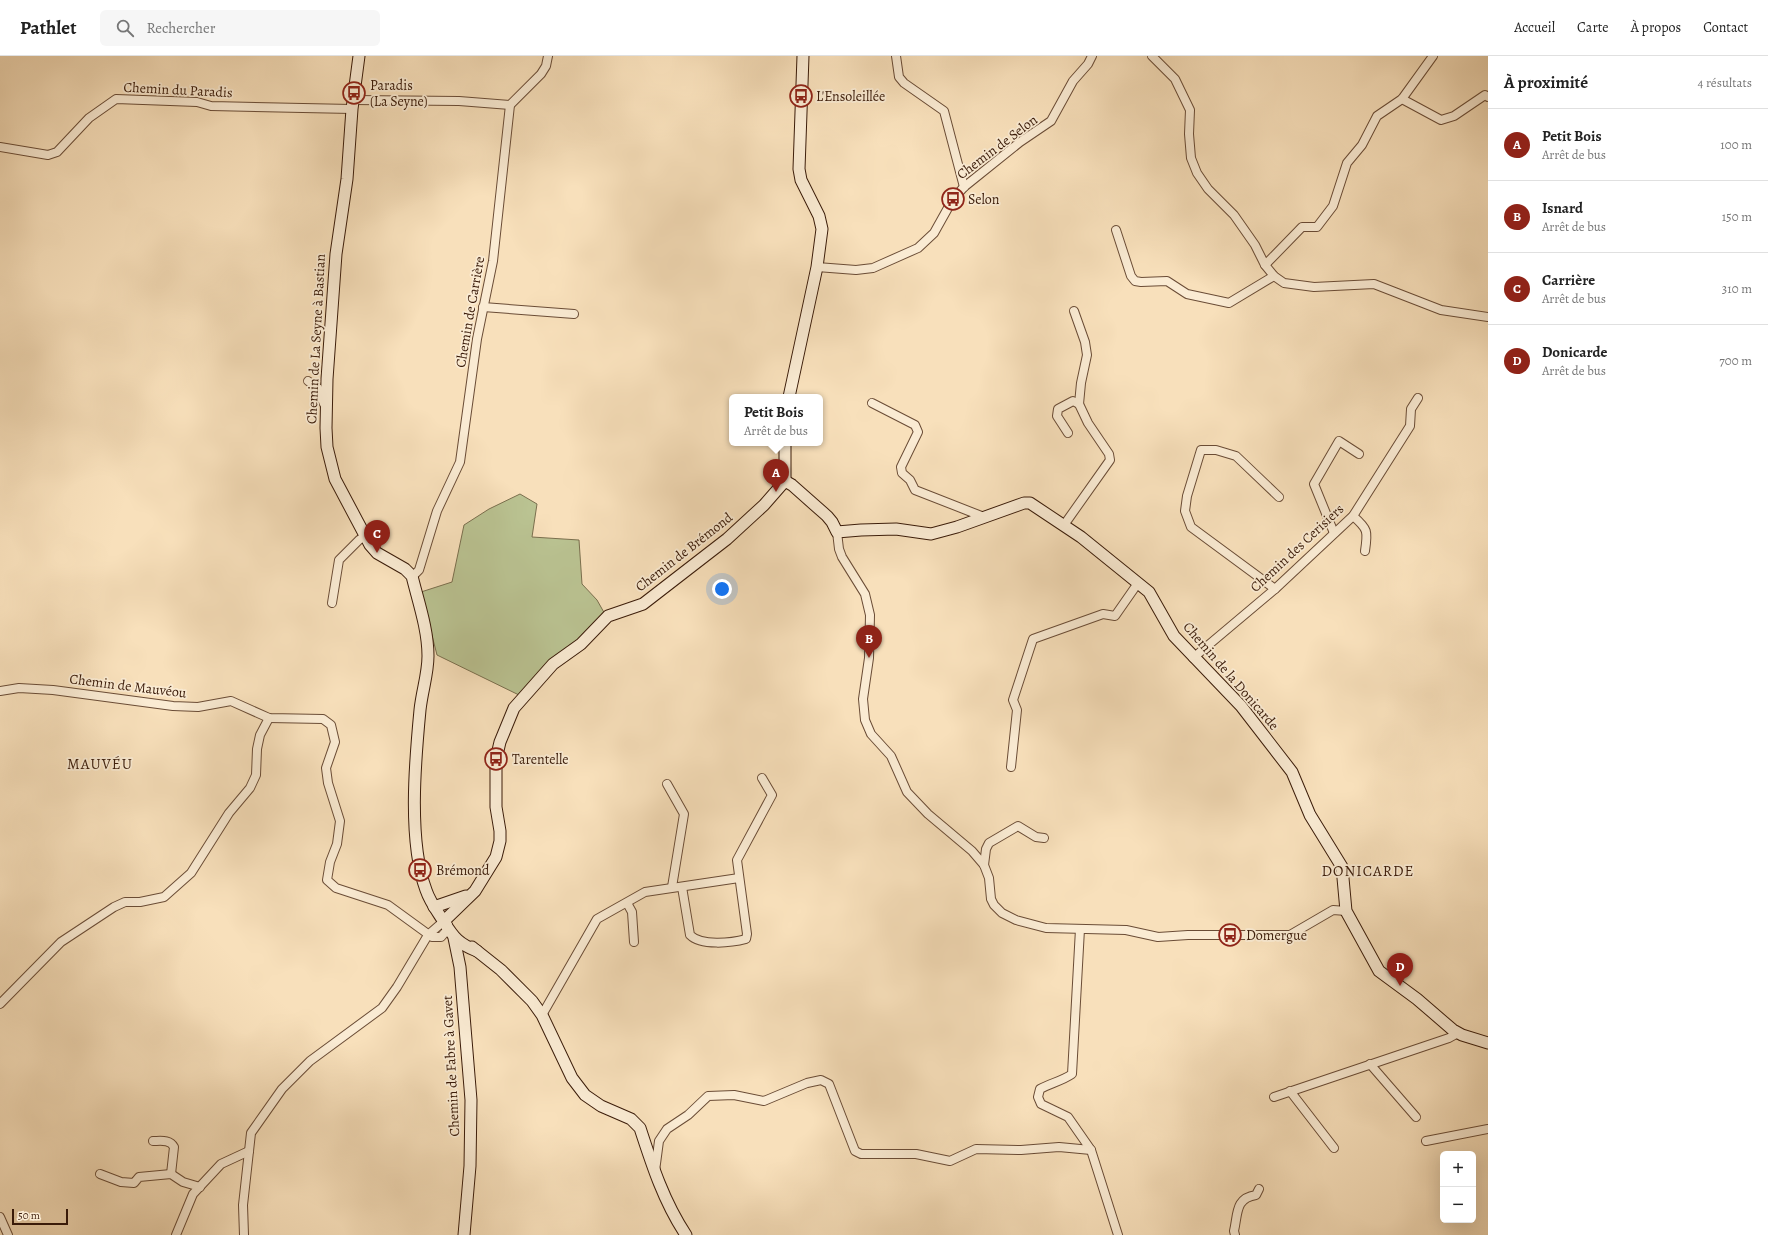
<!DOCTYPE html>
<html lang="fr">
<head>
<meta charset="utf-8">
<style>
	body { margin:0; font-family:Alegreya,serif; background:#f6f6f6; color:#222 }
	.controls { position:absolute; right:12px; bottom:12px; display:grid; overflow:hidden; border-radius:6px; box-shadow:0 4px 16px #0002 }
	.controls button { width:36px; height:36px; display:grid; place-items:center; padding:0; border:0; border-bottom:1px solid #e0e0e0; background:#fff; color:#222; font:20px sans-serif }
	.scale { position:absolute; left:12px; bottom:10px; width:56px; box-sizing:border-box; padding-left:4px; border:2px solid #3a1b09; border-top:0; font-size:11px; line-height:14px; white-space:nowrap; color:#3a1b09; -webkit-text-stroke:3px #faebd3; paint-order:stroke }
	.you { position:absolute; left:722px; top:533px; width:14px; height:14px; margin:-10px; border:3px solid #fff; border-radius:50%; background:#1a73e8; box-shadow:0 0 0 6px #1a73e833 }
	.badge { display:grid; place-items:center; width:26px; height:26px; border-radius:50%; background:#8f2418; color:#fff; font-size:13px; font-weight:700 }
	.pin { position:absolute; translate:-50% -33px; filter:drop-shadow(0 1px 2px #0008) }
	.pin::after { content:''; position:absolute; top:21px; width:14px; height:12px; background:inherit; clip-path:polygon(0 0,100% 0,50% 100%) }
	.popup { position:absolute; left:729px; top:338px; width:94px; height:52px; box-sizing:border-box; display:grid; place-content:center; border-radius:6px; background:#fff; filter:drop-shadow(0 1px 3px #0005); font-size:13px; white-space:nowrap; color:#767676 }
	.popup b { font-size:15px; color:#222 }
	.popup::after { content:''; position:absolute; left:50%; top:100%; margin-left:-8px; border:8px solid transparent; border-top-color:#fff }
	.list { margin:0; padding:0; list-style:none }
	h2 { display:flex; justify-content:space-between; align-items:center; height:52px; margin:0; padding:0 16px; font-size:17px }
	h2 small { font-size:13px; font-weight:400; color:#767676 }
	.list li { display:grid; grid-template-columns:26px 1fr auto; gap:12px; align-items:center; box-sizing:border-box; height:72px; padding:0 16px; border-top:1px solid #e0e0e0 }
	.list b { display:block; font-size:15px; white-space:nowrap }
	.list p { margin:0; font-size:13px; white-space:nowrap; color:#767676 }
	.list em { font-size:13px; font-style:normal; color:#767676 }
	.icon { flex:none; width:22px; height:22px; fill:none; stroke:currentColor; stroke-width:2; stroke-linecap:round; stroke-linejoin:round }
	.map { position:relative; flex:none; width:1488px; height:1179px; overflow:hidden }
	header { display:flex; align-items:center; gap:24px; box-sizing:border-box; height:56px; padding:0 20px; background:#fff; border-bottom:1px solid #e0e0e0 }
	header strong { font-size:19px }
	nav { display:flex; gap:22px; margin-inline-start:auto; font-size:14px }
	.search { width:280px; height:36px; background:#f6f6f6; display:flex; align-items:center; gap:10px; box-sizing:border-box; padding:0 14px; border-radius:6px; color:#767676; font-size:15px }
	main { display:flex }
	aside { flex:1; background:#fff }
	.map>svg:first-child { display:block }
	.green { fill:#bac392; stroke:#7a6f4e }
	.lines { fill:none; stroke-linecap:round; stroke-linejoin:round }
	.street-casing { stroke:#6a4c36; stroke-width:10 }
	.secondary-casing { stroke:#3a1b09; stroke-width:13 }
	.street { stroke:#faebd3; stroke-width:8 }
	.secondary { stroke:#faebd3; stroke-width:11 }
	.labels { text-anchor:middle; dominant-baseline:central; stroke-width:3.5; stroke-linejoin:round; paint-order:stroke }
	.poi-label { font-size:14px; fill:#3a1b09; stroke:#faebd3; text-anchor:start }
	.street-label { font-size:14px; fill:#3a1b09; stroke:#faebd3 }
	.neighbourhood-label { font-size:15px; letter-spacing:1px; fill:#3a1b09; stroke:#faebd3 }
</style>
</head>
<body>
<header>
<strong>Pathlet</strong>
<div class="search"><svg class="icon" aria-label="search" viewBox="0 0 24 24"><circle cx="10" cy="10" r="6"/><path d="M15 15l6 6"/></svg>Rechercher</div>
<nav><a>Accueil</a><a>Carte</a><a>À propos</a><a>Contact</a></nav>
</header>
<main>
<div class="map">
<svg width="1488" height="1179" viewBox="0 0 1488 1179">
	<rect width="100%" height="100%" fill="#f8e0bb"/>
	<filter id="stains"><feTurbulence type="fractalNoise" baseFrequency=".005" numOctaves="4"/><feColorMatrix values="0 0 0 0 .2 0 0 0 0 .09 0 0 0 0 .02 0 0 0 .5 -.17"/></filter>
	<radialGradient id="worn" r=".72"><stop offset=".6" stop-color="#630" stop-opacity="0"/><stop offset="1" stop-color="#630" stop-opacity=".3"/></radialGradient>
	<polygon class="green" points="520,438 537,448 532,481 579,484 582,528 597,544 606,560 521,640 437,599 421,536 452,526 464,469 489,453"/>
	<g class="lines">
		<g class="street-casing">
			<g id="street">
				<polyline points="896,0 899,21 904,27 944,55 964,131"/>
				<polyline points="1152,0 1175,23 1190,54 1189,78 1191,102 1197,117 1208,133 1234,159 1255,189 1265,209 1274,220 1284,227 1314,231 1374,228 1441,254 1488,261"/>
				<polyline points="1402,43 1441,64 1454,60 1485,39 1488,41"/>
				<polyline points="353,44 459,45 510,49"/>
				<polyline points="0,91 48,99 57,96 89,62 116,43 197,46 211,50 352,53"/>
				<polyline points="1116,174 1131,220 1135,225 1141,226 1167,225 1187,238 1229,247 1274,220"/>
				<polyline points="1265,209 1302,171 1317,171 1333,150 1347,107 1362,89 1377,60 1402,43 1433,0"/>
				<polyline points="817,211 856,214 873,212 918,192 934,177 953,143 964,131 1020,86 1051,65 1073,25 1088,8 1092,0"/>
				<polyline points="483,251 574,258"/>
				<polyline points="1074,255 1085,286 1087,299 1081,327 1079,348"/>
				<polyline points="308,325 318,332 324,348"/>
				<polyline points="872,347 915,369 918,376 901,411 902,417 910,424 915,434 984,461"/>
				<path d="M1353,460C1368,473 1368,475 1365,495"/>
				<polyline points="1064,469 1110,404 1109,398 1088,367 1079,348 1073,345 1058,353 1057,360 1068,377"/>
				<polyline points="837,476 839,493 842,501 865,538 870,559 869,602 863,643 865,664 871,678 891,700 907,736 928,758 972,795 984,809 989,822 991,843 994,849 1002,857 1016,864 1046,872 1126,874 1158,881 1188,879 1290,879 1333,854 1346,855"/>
				<polyline points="1334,477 1314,428 1339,385 1359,398"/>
				<polyline points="412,520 415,518 419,514 437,455 460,406 477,283 493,205 510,49 541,18 546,10 548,0"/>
				<polyline points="1275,533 1191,471 1185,455 1187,440 1201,394 1216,394 1236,400 1279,441"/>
				<polyline points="332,547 339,504 359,484 365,480"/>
				<polyline points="1193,602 1275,533 1353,460 1410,370 1411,353 1418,342"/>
				<polyline points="0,635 19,632 53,634 173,650 198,651 231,645 269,662 323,663 331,669 335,686 326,712 328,727 340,765 337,788 330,806 327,824 336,832 388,849 432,881 441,881 448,873 448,869"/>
				<polyline points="1011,711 1017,654 1013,644 1033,583 1103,558 1115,560 1138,527"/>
				<polyline points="667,728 684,758 672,831"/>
				<polyline points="984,809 986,793 989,787 1018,770 1036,781 1044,782"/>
				<path d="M682,831L690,879C701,890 731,887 746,883L747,878L737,804L772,739L762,722"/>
				<polyline points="627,847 632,856 634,886"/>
				<path d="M1080,873L1072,1018C1062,1025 1051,1027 1040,1033L1038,1041L1041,1048L1068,1061L1091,1094L1118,1179"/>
				<polyline points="0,948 61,886 114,851 125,846 140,846 164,841 191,817 229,757 250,732 256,719 257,693 260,679 269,662"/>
				<polyline points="542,959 597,863 645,836 739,822"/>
				<polyline points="1370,1008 1416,1061"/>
				<polyline points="1290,1035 1334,1092"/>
				<polyline points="1274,1041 1449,982 1458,977"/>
				<path d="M153,1085C160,1085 170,1083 174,1091L171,1118"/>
				<polyline points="1426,1085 1488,1073"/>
				<polyline points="655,1115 659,1085 667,1073 688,1059 708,1040 734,1039 764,1045 807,1027 821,1024 829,1028 855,1095 861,1098 916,1098 950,1105 976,1093 1021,1094 1059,1091 1091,1094"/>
				<polyline points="100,1118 121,1126 134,1127 139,1121 171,1118 183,1126 200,1131"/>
				<polyline points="0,1161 8,1179"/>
				<polyline points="176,1179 193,1138 221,1108 249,1095"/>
				<polyline points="244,1179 243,1149 251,1077 282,1033 310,1005 382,952 397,931 428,879 444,865"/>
				<path d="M1235,1179L1234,1175C1238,1158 1235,1142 1256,1139L1259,1133"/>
			</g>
		</g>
		<g class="secondary-casing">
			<g id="secondary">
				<path d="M359,0L352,53L347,123L336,198L327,323L326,372L327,391L335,423L370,489L377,497L405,513L412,520C418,545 428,573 428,600C428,618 422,635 420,654C415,706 408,785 426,834C430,846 437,855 444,866C454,882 459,888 477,895"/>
				<polyline points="789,341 817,211 822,173 819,160 801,124 799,113 803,0"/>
				<polyline points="785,425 792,429 827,460 832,466 837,476 861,474 896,473 931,478 957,471 1024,447 1030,447 1081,481 1149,536 1174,580 1241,650 1292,716 1310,759 1342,811 1346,855 1379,915 1417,943 1453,974 1462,979 1488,987"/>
				<polyline points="434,851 466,840"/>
				<polyline points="444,865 475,835 496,801 500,785 500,775 496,751 496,703 500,686 514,652 553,608 581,588 608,560 643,548 705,500 727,483 764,449 785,425 785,387"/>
				<polyline points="454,882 460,911 471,1044 470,1110 464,1179"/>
				<path d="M472,891L501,914L532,945L542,959L572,1022L585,1039L601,1050L631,1063L640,1072C652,1109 664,1146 686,1179"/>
			</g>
		</g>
		<use href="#street" class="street"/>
		<use href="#secondary" class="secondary"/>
	</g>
	<defs>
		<g id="bus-ring" transform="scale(1.15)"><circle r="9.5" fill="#faebd3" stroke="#8f2418" stroke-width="1.5"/><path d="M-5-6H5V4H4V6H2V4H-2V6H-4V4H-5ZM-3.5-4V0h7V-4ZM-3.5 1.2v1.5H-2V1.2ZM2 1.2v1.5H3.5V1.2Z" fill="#8f2418"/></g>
	</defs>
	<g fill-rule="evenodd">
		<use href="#bus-ring" x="354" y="37"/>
		<use href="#bus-ring" x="801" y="40"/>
		<use href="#bus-ring" x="953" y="143"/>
		<use href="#bus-ring" x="496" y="703"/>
		<use href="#bus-ring" x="420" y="814"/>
		<use href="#bus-ring" x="1230" y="879"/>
	</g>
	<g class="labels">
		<g class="poi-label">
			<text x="370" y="29">Paradis<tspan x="370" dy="16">(La Seyne)</tspan></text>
			<text x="816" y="40">L'Ensoleillée</text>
			<text x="968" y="143">Selon</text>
			<text x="512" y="703">Tarentelle</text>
			<text x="436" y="814">Brémond</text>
			<text x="1246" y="879">Domergue</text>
		</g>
		<g class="street-label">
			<text transform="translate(178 34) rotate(3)">Chemin du Paradis</text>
			<text transform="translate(997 91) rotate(-37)">Chemin de Selon</text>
			<text transform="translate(470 256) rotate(-80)">Chemin de Carrière</text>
			<text transform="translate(316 283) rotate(-87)">Chemin de La Seyne à Bastian</text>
			<text transform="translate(1297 492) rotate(-43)">Chemin des Cerisiers</text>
			<text transform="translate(684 496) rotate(-38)">Chemin de Brémond</text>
			<text transform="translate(1231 620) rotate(49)">Chemin de la Donicarde</text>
			<text transform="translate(128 630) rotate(7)">Chemin de Mauvéou</text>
			<text transform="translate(451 1010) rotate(-93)">Chemin de Fabre à Gavet</text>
		</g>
		<g class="neighbourhood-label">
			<text x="100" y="708">MAUVÉU</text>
			<text x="1368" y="815">DONICARDE</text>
		</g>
	</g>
	<rect width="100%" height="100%" filter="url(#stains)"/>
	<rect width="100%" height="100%" fill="url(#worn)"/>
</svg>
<div class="controls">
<button>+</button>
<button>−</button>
</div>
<div class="scale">50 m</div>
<div class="you"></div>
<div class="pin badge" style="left:776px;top:436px">A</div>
<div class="popup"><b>Petit Bois</b>Arrêt de bus</div>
<div class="pin badge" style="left:869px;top:602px">B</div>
<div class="pin badge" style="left:377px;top:497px">C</div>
<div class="pin badge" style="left:1400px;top:930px">D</div>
</div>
<aside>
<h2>À proximité<small>4 résultats</small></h2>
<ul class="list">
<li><span class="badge">A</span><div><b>Petit Bois</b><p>Arrêt de bus</p></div><em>100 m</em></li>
<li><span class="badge">B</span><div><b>Isnard</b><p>Arrêt de bus</p></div><em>150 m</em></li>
<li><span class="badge">C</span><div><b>Carrière</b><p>Arrêt de bus</p></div><em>310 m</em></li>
<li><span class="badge">D</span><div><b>Donicarde</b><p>Arrêt de bus</p></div><em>700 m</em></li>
</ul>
</aside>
</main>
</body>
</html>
